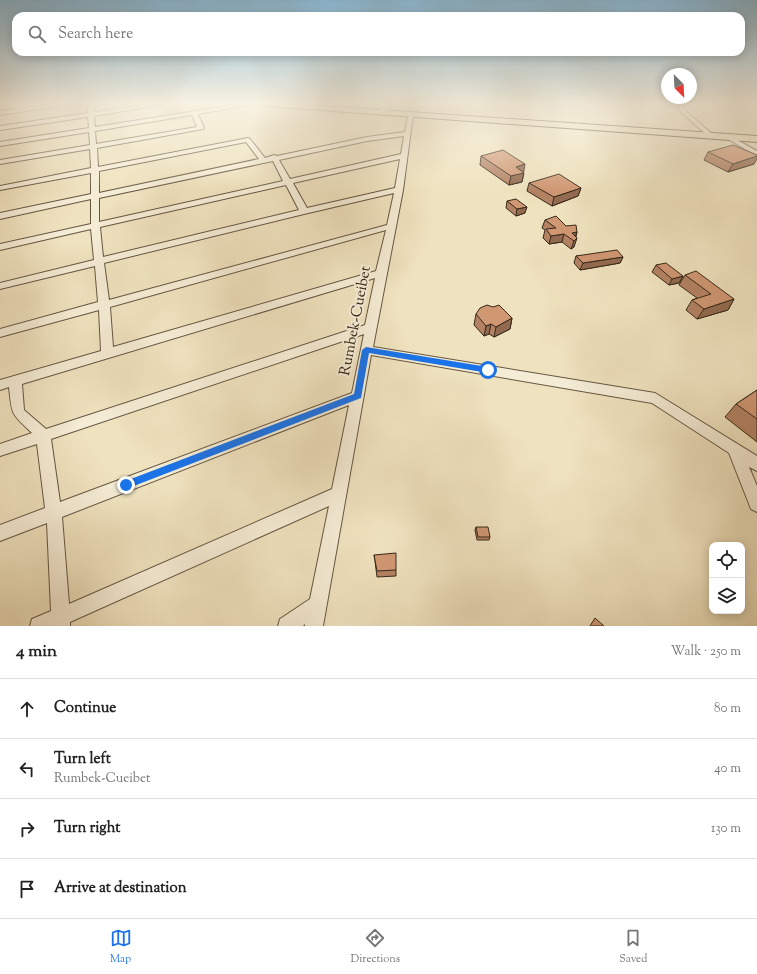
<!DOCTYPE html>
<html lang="en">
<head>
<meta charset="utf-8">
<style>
	body { margin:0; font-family:"Sorts Mill Goudy",serif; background:#f2f2f2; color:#222 }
	.controls { position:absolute; right:12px; bottom:12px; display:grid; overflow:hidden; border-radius:8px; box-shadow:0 2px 10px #0003 }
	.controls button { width:36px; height:36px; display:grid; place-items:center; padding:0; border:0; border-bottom:1px solid #e0e0e0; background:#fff; color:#222; font:20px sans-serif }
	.compass { position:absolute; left:661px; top:68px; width:36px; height:36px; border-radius:50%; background:#fff; box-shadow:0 2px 10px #0003; rotate:156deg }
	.stop { position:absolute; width:12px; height:12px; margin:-9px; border:3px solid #1a73e8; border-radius:50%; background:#fff }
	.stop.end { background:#1a73e8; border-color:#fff; box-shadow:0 1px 4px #0008 }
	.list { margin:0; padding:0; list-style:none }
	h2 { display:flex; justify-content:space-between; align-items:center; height:52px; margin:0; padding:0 16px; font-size:17px }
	h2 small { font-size:13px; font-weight:400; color:#767676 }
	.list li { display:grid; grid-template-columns:26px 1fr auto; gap:12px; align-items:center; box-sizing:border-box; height:60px; padding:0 16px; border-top:1px solid #e0e0e0 }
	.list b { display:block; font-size:15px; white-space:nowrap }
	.list p { margin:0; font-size:13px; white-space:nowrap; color:#767676 }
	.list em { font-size:13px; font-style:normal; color:#767676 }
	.icon { flex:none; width:22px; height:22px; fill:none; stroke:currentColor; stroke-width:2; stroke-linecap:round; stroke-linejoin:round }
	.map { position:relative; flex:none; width:757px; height:626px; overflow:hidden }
	.search { position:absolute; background:#fff; box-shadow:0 2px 10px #0003; left:12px; right:12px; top:12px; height:44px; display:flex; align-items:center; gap:10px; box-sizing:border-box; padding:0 14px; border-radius:12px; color:#767676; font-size:15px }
	.sheet { height:292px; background:#fff }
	nav { display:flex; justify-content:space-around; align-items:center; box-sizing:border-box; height:56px; border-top:1px solid #e0e0e0; background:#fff; font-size:11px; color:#767676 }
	nav a { display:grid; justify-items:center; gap:2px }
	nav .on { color:#1a73e8 }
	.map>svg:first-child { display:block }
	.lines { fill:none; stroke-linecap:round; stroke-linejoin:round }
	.minor-casing { stroke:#655642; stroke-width:2 }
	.major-casing { stroke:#372819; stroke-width:2 }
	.minor { fill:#f5ecd5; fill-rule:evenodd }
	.major { fill:#efe2be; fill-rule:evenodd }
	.wall { fill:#b38263; stroke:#372819 }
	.shaded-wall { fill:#926a50; stroke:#372819 }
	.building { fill:#d09773; stroke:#372819 }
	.route { fill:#1a73e8 }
	.labels { text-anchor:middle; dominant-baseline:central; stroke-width:4; stroke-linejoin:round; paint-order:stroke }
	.street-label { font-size:15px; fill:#372819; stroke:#f5ecd5 }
</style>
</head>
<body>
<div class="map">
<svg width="757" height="626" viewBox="0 0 757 626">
	<rect width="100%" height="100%" fill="#efe2be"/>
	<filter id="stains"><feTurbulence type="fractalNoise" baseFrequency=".005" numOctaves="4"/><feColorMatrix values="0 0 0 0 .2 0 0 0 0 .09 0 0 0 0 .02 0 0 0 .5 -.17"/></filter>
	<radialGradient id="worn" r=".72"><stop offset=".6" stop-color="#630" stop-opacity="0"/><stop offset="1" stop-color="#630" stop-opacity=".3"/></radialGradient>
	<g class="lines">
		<g class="minor-casing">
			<g id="minor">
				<polygon points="56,104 72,104 0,115 0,111"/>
				<path d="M87,104H93L94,112L151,104H166L94,116L95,127L240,104H254L198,114L204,128L203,129L97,148L98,167L248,138L250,139L265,158L274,155L277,156L367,137L405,132L408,116L413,115L403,190L373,347L655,393L757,456V471L749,467L757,486V512L751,509L729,453L652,403L371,355L323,626H305V624L303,626H278L280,619L310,599L329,506L70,622V626H30L32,619L51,611L47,523L0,541V525L45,508L37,444L0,456V444L32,433C11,413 12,416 9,387L0,390V380L101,351L99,310L0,337V329L98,302L95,266L0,289V283L94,260L91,229L0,250V244L91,224V199L0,219V213L91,194V173L0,190V186L91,168L90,149L0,164V160L90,145L89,132L0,146V142L89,128L88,117L0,130V126L88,113ZM192,115L197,127L96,144L95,131ZM404,136L401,154L290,179L279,160L367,141ZM246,142L259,159L99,193V171ZM400,159L395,188L307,208L293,183ZM273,161L283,181L99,222V198ZM286,185L299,210L103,257L100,227ZM394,193L387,225L109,300L104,263L304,214ZM386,230L376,271L113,347L110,307ZM375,278L365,325L46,429L24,410L22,384ZM364,334L352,393L60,502L51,439ZM349,405L332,489L69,604L62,517Z"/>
				<polygon points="387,104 393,104 382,114 378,114 378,112"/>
				<polygon points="677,104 684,104 682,106 685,110 713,135 713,137 709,137 681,112"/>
				<polygon points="726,136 730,136 757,151 757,156 726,138"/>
			</g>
		</g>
		<g class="major-casing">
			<polygon id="major" points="262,104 295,104 757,136 757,142 266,106"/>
		</g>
		<use href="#minor" class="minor"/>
		<use href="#major" class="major"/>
	</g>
	<g class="wall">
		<polygon points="708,152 754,164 728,172 704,160"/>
		<polygon points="481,156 523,172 524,173 522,182 509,185 480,165"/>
		<polygon points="529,183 581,188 578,196 552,206 527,191"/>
		<polygon points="507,201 525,213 516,216 506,208"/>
		<polygon points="545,220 566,226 577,232 574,247 571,249 562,242 549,244 543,238 545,230 542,228"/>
		<polygon points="576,256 623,257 620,263 580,270 574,263"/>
		<polygon points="656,265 683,276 679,283 669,285 652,272"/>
		<polygon points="685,275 734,299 728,310 697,319 686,310 692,300 697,298 679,285"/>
		<polygon points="476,314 512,318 510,329 494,337 489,334 484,336 474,325"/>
		<polygon points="757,390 757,442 725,417 736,404"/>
		<polygon points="476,527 490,537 489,540 477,540 475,530"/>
		<polygon points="374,555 396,570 396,576 377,577 375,561"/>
	</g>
	<g class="shaded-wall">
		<polygon points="757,156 757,159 754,164 728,172 733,164"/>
		<polygon points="525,164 522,182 509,185 511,176 516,167"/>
		<polygon points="581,188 578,196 552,206 554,197"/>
		<polygon points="527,207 525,213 516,216 517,209"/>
		<polygon points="577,232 574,240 572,233"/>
		<polygon points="564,234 562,242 549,244 551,236"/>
		<polygon points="577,238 574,247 571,249 574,241"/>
		<polygon points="623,257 620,263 580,270 583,263"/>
		<polygon points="683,276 679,283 669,285 672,279"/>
		<polygon points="734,299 728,310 697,319 704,309"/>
		<polygon points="512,318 510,329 494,337 496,327"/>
		<polygon points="491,324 489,334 484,336 486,326"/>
	</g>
	<g class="building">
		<polygon points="733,145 757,155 757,156 733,164 708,152"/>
		<polygon points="503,150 525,164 516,167 524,173 511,176 481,156"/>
		<polygon points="559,174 581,188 554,197 529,183"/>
		<polygon points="516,199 527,207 517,209 507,201"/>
		<polygon points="556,216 566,226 576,225 577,232 572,233 577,238 574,241 564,234 551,236 546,229 556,228 545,220"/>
		<polygon points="617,250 623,257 583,263 576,256"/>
		<polygon points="666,263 683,276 672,279 656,265"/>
		<polygon points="696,271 734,299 704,309 692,300 711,294 685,275"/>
		<polygon points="487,305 493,307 499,305 512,318 496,327 491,324 486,326 476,314 480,308"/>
		<polygon points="757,390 757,419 736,404"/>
		<polygon points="476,527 488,527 490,537 478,537"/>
		<polygon points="396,553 396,570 377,571 374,555"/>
		<polygon points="595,618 604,626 590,626"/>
	</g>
	<linearGradient id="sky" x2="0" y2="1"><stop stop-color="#89b8d4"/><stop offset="0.54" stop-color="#f8f2e2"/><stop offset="1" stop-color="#f8f2e2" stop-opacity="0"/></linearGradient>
	<rect width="757" height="192" fill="url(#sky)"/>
	<polygon class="route" points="366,347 488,367 491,370 488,373 369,353 361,398 126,489 123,488 123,482 354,394 362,350"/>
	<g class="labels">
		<g class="street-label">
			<text transform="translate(356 321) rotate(-79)">Rumbek-Cueibet</text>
		</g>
	</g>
	<rect width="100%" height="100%" filter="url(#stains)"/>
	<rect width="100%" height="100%" fill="url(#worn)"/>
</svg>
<div class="controls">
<button><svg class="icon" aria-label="locate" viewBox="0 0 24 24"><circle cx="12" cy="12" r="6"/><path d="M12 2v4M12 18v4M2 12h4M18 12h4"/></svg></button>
<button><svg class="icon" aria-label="layers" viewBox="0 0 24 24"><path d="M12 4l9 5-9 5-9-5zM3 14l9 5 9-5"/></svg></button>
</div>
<svg class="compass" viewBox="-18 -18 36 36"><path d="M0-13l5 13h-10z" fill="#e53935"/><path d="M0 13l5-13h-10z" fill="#767676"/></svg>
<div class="stop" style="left:488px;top:370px"></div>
<div class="stop end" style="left:126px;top:485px"></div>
<div class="search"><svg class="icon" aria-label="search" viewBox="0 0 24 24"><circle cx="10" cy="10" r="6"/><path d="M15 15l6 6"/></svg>Search here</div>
</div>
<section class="sheet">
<h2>4 min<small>Walk · 250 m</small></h2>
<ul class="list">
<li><svg class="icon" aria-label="ahead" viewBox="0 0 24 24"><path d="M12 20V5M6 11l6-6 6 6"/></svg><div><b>Continue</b></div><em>80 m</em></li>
<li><svg class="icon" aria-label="left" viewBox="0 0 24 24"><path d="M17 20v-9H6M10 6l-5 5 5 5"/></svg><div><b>Turn left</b><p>Rumbek-Cueibet</p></div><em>40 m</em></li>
<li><svg class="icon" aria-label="right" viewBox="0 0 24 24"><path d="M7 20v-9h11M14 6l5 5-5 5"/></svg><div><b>Turn right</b></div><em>130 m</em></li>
<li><svg class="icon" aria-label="arrive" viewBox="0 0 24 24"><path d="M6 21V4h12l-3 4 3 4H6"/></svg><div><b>Arrive at destination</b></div></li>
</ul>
</section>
<nav>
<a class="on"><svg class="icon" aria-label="map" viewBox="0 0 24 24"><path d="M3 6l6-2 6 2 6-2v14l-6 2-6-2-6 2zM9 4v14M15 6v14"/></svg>Map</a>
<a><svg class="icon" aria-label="directions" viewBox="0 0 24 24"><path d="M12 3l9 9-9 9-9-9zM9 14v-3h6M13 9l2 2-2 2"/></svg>Directions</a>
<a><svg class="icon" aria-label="saved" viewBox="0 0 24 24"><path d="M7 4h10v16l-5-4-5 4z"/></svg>Saved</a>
</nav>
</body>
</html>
